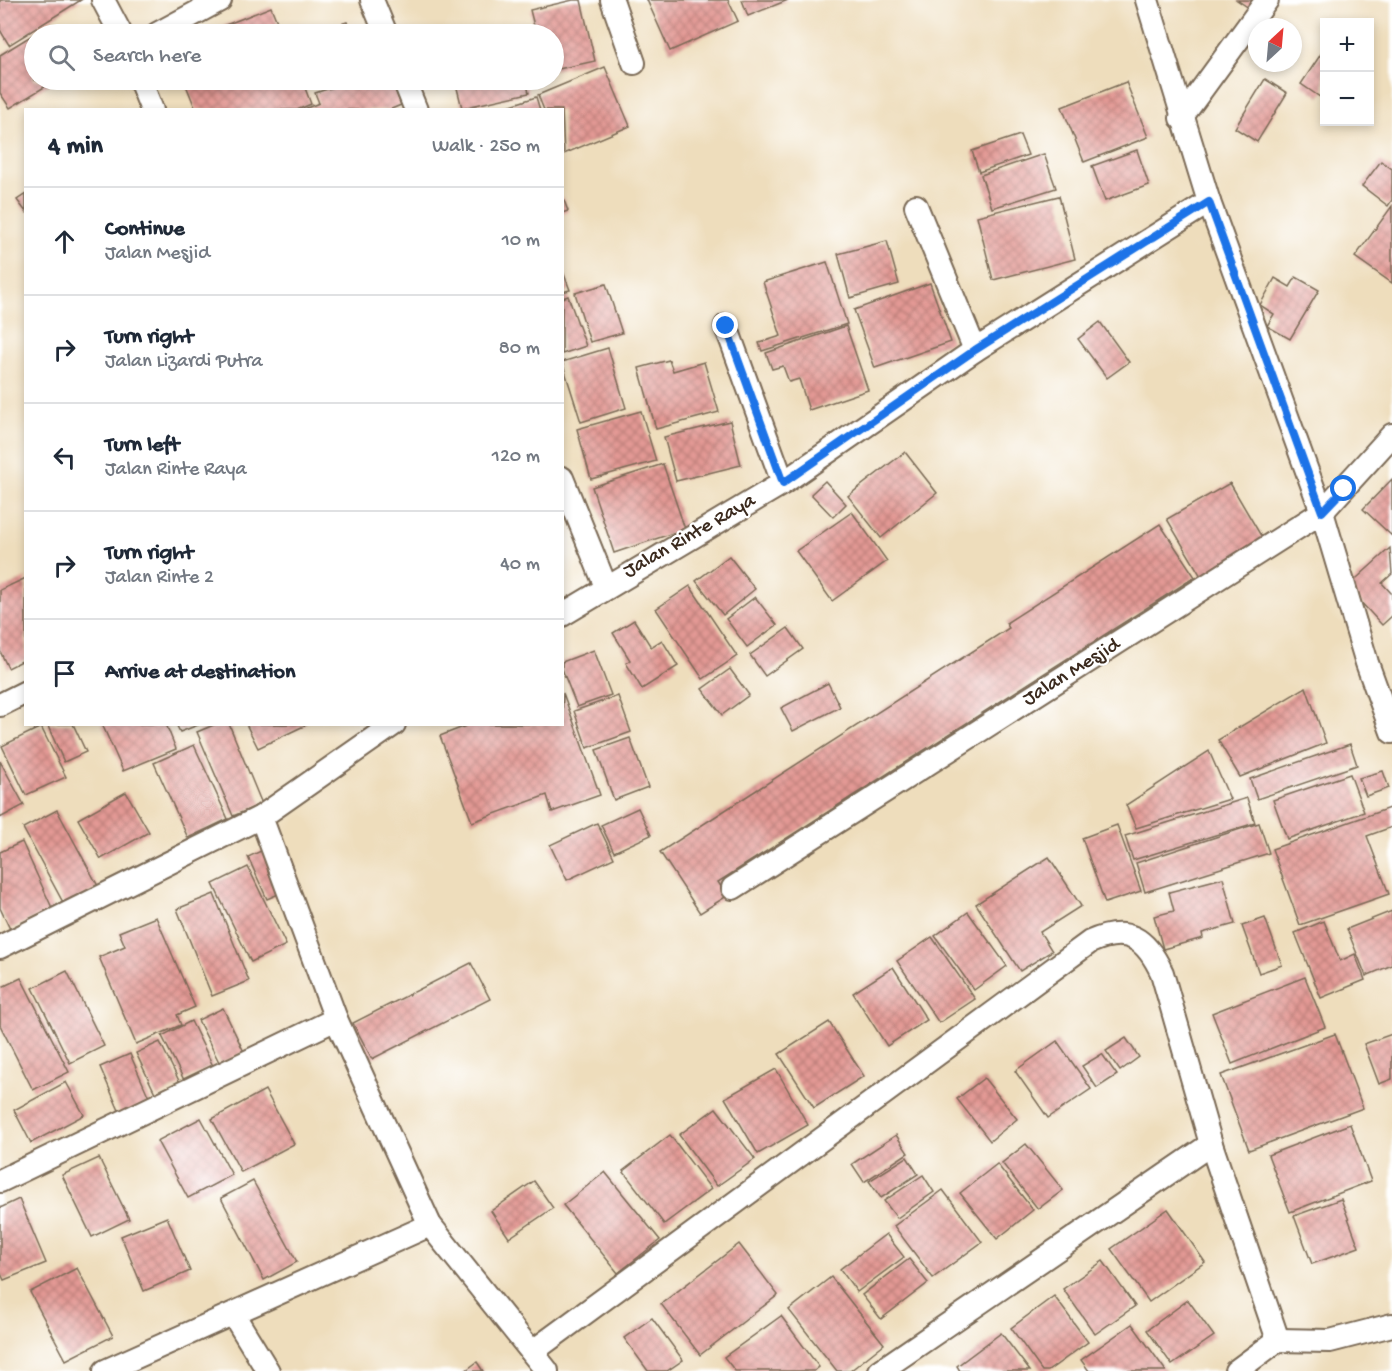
<!DOCTYPE html>
<html lang="en">
<head>
<meta charset="utf-8">
<style>
	body { margin:0; font-family:"Gochi Hand",sans-serif; background:#f2f2f3; color:#1f2937 }
	.controls { position:absolute; right:18px; top:18px; display:grid; overflow:hidden; border-radius:0px; box-shadow:0 3px 9px #0003 }
	.controls button { width:54px; height:54px; display:grid; place-items:center; padding:0; border:0; border-bottom:2px solid #e0e1e3; background:#fff; color:#1f2937; font:30px sans-serif }
	.compass { position:absolute; left:1248px; top:18px; width:54px; height:54px; border-radius:50%; background:#fff; box-shadow:0 3px 9px #0003; rotate:26deg }
	.stop { position:absolute; width:18px; height:18px; margin:-14px; border:4px solid #1a73e8; border-radius:50%; background:#fff }
	.stop.end { background:#1a73e8; border-color:#fff; box-shadow:0 2px 6px #0008 }
	.list { margin:0; padding:0; list-style:none }
	h2 { display:flex; justify-content:space-between; align-items:center; height:78px; margin:0; padding:0 24px; font-size:26px }
	h2 small { font-size:20px; font-weight:400; color:#747a83 }
	.list li { display:grid; grid-template-columns:39px 1fr auto; gap:18px; align-items:center; box-sizing:border-box; height:108px; padding:0 24px; border-top:2px solid #e0e1e3 }
	.list b { display:block; font-size:22px; white-space:nowrap }
	.list p { margin:0; font-size:20px; white-space:nowrap; color:#747a83 }
	.list em { font-size:20px; font-style:normal; color:#747a83 }
	.icon { flex:none; width:33px; height:33px; fill:none; stroke:currentColor; stroke-width:2; stroke-linecap:round; stroke-linejoin:round }
	.map { position:relative; flex:none; width:1392px; height:1371px; overflow:hidden }
	.search { position:absolute; background:#fff; box-shadow:0 3px 9px #0003; left:24px; top:24px; width:540px; height:66px; display:flex; align-items:center; gap:15px; box-sizing:border-box; padding:0 21px; border-radius:33px; color:#747a83; font-size:22px }
	.panel { position:absolute; background:#fff; box-shadow:0 3px 9px #0003; left:24px; top:108px; width:540px; height:618px; border-radius:0px }
	.map>svg:first-child { display:block }
	.building { fill:url(#building-cross-hatch) }
	.lines { fill:none; stroke-linecap:round; stroke-linejoin:round }
	.street-casing { stroke:#7a6955; stroke-width:26 }
	.street { stroke:#fff; stroke-width:22 }
	.route { stroke:#1a73e8; stroke-width:8 }
	.labels { text-anchor:middle; dominant-baseline:central; stroke-width:4.5; stroke-linejoin:round; paint-order:stroke }
	.street-label { font-size:21px; fill:#3b2a1e; stroke:#fff }
</style>
</head>
<body>
<div class="map">
<svg width="1392" height="1371" viewBox="0 0 1392 1371">
	<defs>
		<pattern id="building-cross-hatch" width="8" height="8" patternUnits="userSpaceOnUse" patternTransform="scale(1.5)"><rect width="8" height="8" fill="#e39994"/><path d="M0 0l8 8M0 8l8-8" fill="none" stroke="#b97d78"/></pattern>
	</defs>
	<rect width="100%" height="100%" fill="#fff"/>
	<filter id="ink" filterUnits="userSpaceOnUse"><feTurbulence type="fractalNoise" baseFrequency=".0167" numOctaves="2"/><feDisplacementMap in="SourceGraphic" scale="12" xChannelSelector="R" yChannelSelector="G"/><feConvolveMatrix kernelMatrix="1 2 1 2 8 2 1 2 1" color-interpolation-filters="sRGB"/></filter>
	<filter id="wash" filterUnits="userSpaceOnUse"><feTurbulence type="fractalNoise" baseFrequency=".008" numOctaves="4" result="noise"/><feDisplacementMap in="SourceGraphic" scale="24" xChannelSelector="R" yChannelSelector="G"/><feGaussianBlur stdDeviation="1.35" result="paint"/><feColorMatrix in="noise" values="0 0 0 0 0 0 0 0 0 0 0 0 0 0 0 0 0 1.4 0 .05"/><feComposite in="paint" operator="in"/></filter>
	<g filter="url(#wash)">
		<rect width="100%" height="100%" fill="#eeddbc"/>
		<g id="blocks">
			<g class="building">
				<polygon points="0,0 81,0 9,45 0,30"/>
				<polygon points="573,0 581,0 595,61 554,70 554,34 536,34 530,10"/>
				<polygon points="647,0 728,0 738,21 670,51"/>
				<polygon points="742,0 788,0 748,16"/>
				<polygon points="1237,0 1259,0 1252,10"/>
				<polygon points="271,7 282,34 203,34"/>
				<polygon points="347,22 351,34 309,34"/>
				<polygon points="47,26 52,34 34,34 34,80 56,80 10,108 0,93 0,55"/>
				<polygon points="1323,51 1324,91 1320,97 1301,84"/>
				<polygon points="605,67 630,126 564,154 562,110 544,110 538,95"/>
				<polygon points="1265,79 1287,93 1257,142 1235,128"/>
				<polygon points="184,80 302,80 311,104 297,110 196,110"/>
				<polygon points="355,80 392,80 401,105 389,110 302,110 319,103 315,93"/>
				<polygon points="455,80 526,80 529,93 462,108"/>
				<polygon points="1126,82 1148,137 1084,162 1062,107"/>
				<polygon points="536,97 540,110 499,110 499,109"/>
				<polygon points="1020,135 1028,155 979,172 972,151"/>
				<polygon points="1137,150 1149,185 1105,201 1092,166"/>
				<polygon points="1044,154 1056,188 992,208 981,175"/>
				<polygon points="1381,161 1392,169 1392,200 1388,206 1362,186"/>
				<polygon points="26,194 26,212 17,200"/>
				<polygon points="562,195 568,211 562,213"/>
				<polygon points="1059,196 1075,259 993,280 977,216"/>
				<polygon points="1392,206 1392,283 1355,257"/>
				<polygon points="887,241 899,284 850,298 838,254"/>
				<polygon points="827,262 847,324 762,351 759,343 781,336 763,282"/>
				<polygon points="562,269 570,290 562,292"/>
				<polygon points="1296,277 1319,290 1290,339 1267,326 1274,314 1260,305 1275,278 1290,287"/>
				<polygon points="930,283 951,342 875,368 854,310"/>
				<polygon points="606,284 622,333 590,342 575,293"/>
				<polygon points="568,296 586,346 562,354 562,298"/>
				<polygon points="1100,322 1129,362 1107,378 1078,339"/>
				<polygon points="846,326 868,390 809,410 799,379 789,382 783,366 772,369 766,353"/>
				<polygon points="608,348 626,408 581,422 562,362"/>
				<polygon points="669,360 673,371 704,362 719,412 656,429 639,368"/>
				<polygon points="641,411 656,461 591,479 577,429"/>
				<polygon points="730,421 741,465 676,481 664,437"/>
				<polygon points="905,452 937,493 881,538 848,496"/>
				<polygon points="663,464 685,529 614,553 592,487"/>
				<polygon points="1392,479 1392,536 1363,509"/>
				<polygon points="825,481 846,504 833,517 811,494"/>
				<polygon points="1230,483 1264,541 1202,578 1167,519"/>
				<polygon points="852,512 887,561 832,601 796,551"/>
				<polygon points="1160,524 1195,577 718,882 727,896 700,913 660,852 1009,628 1006,623"/>
				<polygon points="1390,548 1392,574 1382,583 1392,594 1392,616 1382,625 1347,587"/>
				<polygon points="729,556 755,589 723,615 696,581"/>
				<polygon points="26,578 26,659 8,668 0,651 0,590"/>
				<polygon points="690,586 737,656 703,679 656,609"/>
				<polygon points="755,597 777,625 747,647 726,619"/>
				<polygon points="634,620 651,647 662,640 678,666 642,689 626,663 630,660 613,633"/>
				<polygon points="788,628 803,649 765,676 750,655"/>
				<polygon points="594,650 611,695 577,707 562,669 562,662"/>
				<polygon points="730,669 749,695 722,715 702,689"/>
				<polygon points="828,683 840,707 793,731 781,708"/>
				<polygon points="1306,687 1326,743 1240,777 1218,740"/>
				<polygon points="563,693 600,795 552,812 547,795 472,822 440,736 471,724 562,724"/>
				<polygon points="618,696 631,732 587,748 574,711"/>
				<polygon points="47,724 73,724 86,752 64,762"/>
				<polygon points="102,724 166,724 176,749 123,771"/>
				<polygon points="176,724 198,724 198,725 180,732"/>
				<polygon points="216,724 229,724 262,804 233,816 197,732"/>
				<polygon points="246,724 308,724 258,748"/>
				<polygon points="41,727 66,777 26,795 2,746"/>
				<polygon points="630,738 648,787 614,800 596,750"/>
				<polygon points="1350,744 1357,765 1257,799 1250,779"/>
				<polygon points="194,745 228,819 188,838 154,763"/>
				<polygon points="1209,751 1230,799 1136,828 1126,805"/>
				<polygon points="0,761 24,805 0,818"/>
				<polygon points="1383,771 1389,788 1366,796 1359,778"/>
				<polygon points="1350,774 1364,812 1287,839 1273,800"/>
				<polygon points="126,792 149,832 101,859 78,819"/>
				<polygon points="1247,798 1255,823 1133,860 1125,836"/>
				<polygon points="1392,807 1392,827 1367,836 1389,894 1300,925 1272,849"/>
				<polygon points="638,808 651,835 614,852 601,825"/>
				<polygon points="57,810 99,888 65,906 23,828"/>
				<polygon points="597,823 614,858 567,880 550,845"/>
				<polygon points="1259,823 1269,853 1145,892 1136,863"/>
				<polygon points="1117,825 1141,891 1105,903 1082,838"/>
				<polygon points="22,842 53,910 10,929 0,908 0,852"/>
				<polygon points="263,850 283,892 267,899 248,857"/>
				<polygon points="1049,857 1081,906 1040,932 1052,951 1020,971 976,904"/>
				<polygon points="248,867 286,945 251,962 213,884"/>
				<polygon points="1223,878 1235,924 1202,933 1203,938 1163,949 1154,916 1174,911 1169,892"/>
				<polygon points="214,894 249,981 212,996 177,909"/>
				<polygon points="1392,911 1392,965 1366,976 1347,929"/>
				<polygon points="968,912 1007,966 974,990 935,936"/>
				<polygon points="156,917 195,1007 177,1015 181,1025 136,1044 99,957 125,946 119,932"/>
				<polygon points="1265,918 1282,965 1259,973 1242,926"/>
				<polygon points="1324,921 1340,961 1355,954 1365,980 1321,998 1295,933"/>
				<polygon points="932,937 975,999 939,1023 897,961"/>
				<polygon points="471,963 490,999 372,1059 353,1023"/>
				<polygon points="893,967 927,1020 887,1046 853,993"/>
				<polygon points="67,971 104,1046 70,1063 33,988"/>
				<polygon points="1305,977 1325,1027 1232,1064 1212,1013"/>
				<polygon points="21,978 69,1072 33,1090 0,1025 0,988"/>
				<polygon points="223,1008 244,1052 220,1064 198,1020"/>
				<polygon points="191,1021 213,1066 184,1080 162,1036"/>
				<polygon points="829,1022 864,1076 814,1108 779,1054"/>
				<polygon points="1335,1034 1363,1108 1249,1150 1221,1075"/>
				<polygon points="1392,1034 1392,1079 1379,1084 1364,1044"/>
				<polygon points="1126,1038 1139,1057 1120,1071 1106,1051"/>
				<polygon points="1057,1041 1091,1089 1048,1118 1015,1071"/>
				<polygon points="160,1042 181,1085 157,1097 136,1053"/>
				<polygon points="130,1054 151,1102 121,1115 100,1067"/>
				<polygon points="1102,1054 1117,1075 1097,1088 1082,1066"/>
				<polygon points="776,1069 808,1125 758,1154 725,1098"/>
				<polygon points="984,1078 1017,1119 990,1141 957,1099"/>
				<polygon points="66,1082 84,1115 31,1143 14,1110"/>
				<polygon points="265,1090 294,1144 241,1172 212,1119"/>
				<polygon points="716,1108 755,1159 717,1186 679,1135"/>
				<polygon points="201,1118 232,1175 188,1198 157,1141"/>
				<polygon points="1350,1124 1371,1181 1290,1212 1268,1155"/>
				<polygon points="670,1135 711,1189 664,1224 623,1171"/>
				<polygon points="896,1135 908,1153 864,1182 852,1164"/>
				<polygon points="1026,1144 1063,1190 1038,1209 1002,1163"/>
				<polygon points="907,1157 918,1174 881,1198 869,1181"/>
				<polygon points="99,1158 129,1219 92,1237 62,1175"/>
				<polygon points="997,1164 1033,1210 997,1239 960,1193"/>
				<polygon points="605,1172 660,1240 618,1273 563,1205"/>
				<polygon points="923,1175 934,1192 897,1218 884,1201"/>
				<polygon points="253,1181 297,1262 264,1280 221,1198"/>
				<polygon points="534,1181 553,1208 509,1238 491,1211"/>
				<polygon points="943,1190 982,1242 933,1278 894,1226"/>
				<polygon points="19,1199 46,1263 4,1280 0,1272 0,1208"/>
				<polygon points="1341,1199 1359,1247 1312,1264 1294,1216"/>
				<polygon points="1168,1209 1205,1262 1149,1302 1111,1249"/>
				<polygon points="167,1217 190,1271 144,1291 121,1236"/>
				<polygon points="886,1234 904,1257 857,1292 840,1269"/>
				<polygon points="739,1244 778,1295 700,1355 661,1304"/>
				<polygon points="909,1259 928,1283 881,1319 862,1295"/>
				<polygon points="1103,1261 1135,1306 1095,1334 1063,1289"/>
				<polygon points="77,1268 113,1336 66,1360 30,1292"/>
				<polygon points="831,1277 884,1344 850,1371 837,1371 789,1310"/>
				<polygon points="1054,1296 1088,1342 1048,1371 1042,1371 1011,1328"/>
				<polygon points="1188,1300 1214,1336 1172,1365 1147,1330"/>
				<polygon points="781,1316 819,1367 814,1371 735,1371 724,1357"/>
				<polygon points="652,1318 683,1360 667,1371 648,1371 624,1338"/>
				<polygon points="1132,1324 1166,1371 1089,1371 1081,1360"/>
				<polygon points="1001,1333 1030,1371 960,1371 957,1366"/>
				<polygon points="477,1362 483,1371 465,1371"/>
			</g>
		</g>
	</g>
	<g filter="url(#ink)">
		<use href="#blocks" fill-opacity="0" stroke="#7a6955" stroke-width="1.5"/>
		<g class="lines">
			<g class="street-casing">
				<g id="street">
					<polyline points="103,0 121,34"/>
					<polyline points="372,0 386,34"/>
					<polyline points="612,0 634,63"/>
					<polyline points="1147,0 1209,202 1322,512 1367,663 1392,732"/>
					<polyline points="157,34 220,0"/>
					<polyline points="140,80 152,110"/>
					<polyline points="404,80 416,110"/>
					<polyline points="1181,118 1267,0"/>
					<polyline points="916,206 975,350"/>
					<polyline points="726,326 783,483"/>
					<polyline points="562,478 606,587"/>
					<polyline points="562,615 783,483 975,350 1209,202"/>
					<polyline points="0,705 26,692"/>
					<polyline points="261,817 336,1019 430,1225 547,1371"/>
					<polyline points="733,888 1322,512 1392,435"/>
					<polyline points="0,947 261,817 394,724"/>
					<polyline points="0,1181 336,1019"/>
					<polyline points="233,1314 268,1371"/>
					<path d="M532,1352L1090,942C1127,925 1146,938 1162,973L1211,1144L1278,1340"/>
					<polyline points="105,1371 430,1225"/>
					<polyline points="880,1371 1211,1144"/>
					<polyline points="1236,1371 1278,1340 1330,1341 1392,1325"/>
				</g>
			</g>
			<use href="#street" class="street"/>
		</g>
	</g>
	<g class="lines" filter="url(#ink)">
		<polyline class="route" points="726,326 783,483 975,350 1209,202 1322,512 1344,489"/>
	</g>
	<g class="labels">
		<g class="street-label">
			<text transform="translate(690 537) rotate(-30)">Jalan Rinte Raya</text>
			<text transform="translate(1072 673) rotate(-32)">Jalan Mesjid</text>
		</g>
	</g>
</svg>
<div class="controls">
<button>+</button>
<button>−</button>
</div>
<svg class="compass" viewBox="-18 -18 36 36"><path d="M0-13l5 13h-10z" fill="#e53935"/><path d="M0 13l5-13h-10z" fill="#747a83"/></svg>
<div class="stop" style="left:1344px;top:489px"></div>
<div class="stop end" style="left:726px;top:326px"></div>
<div class="search"><svg class="icon" aria-label="search" viewBox="0 0 24 24"><circle cx="10" cy="10" r="6"/><path d="M15 15l6 6"/></svg>Search here</div>
<section class="panel">
<h2>4 min<small>Walk · 250 m</small></h2>
<ul class="list">
<li><svg class="icon" aria-label="ahead" viewBox="0 0 24 24"><path d="M12 20V5M6 11l6-6 6 6"/></svg><div><b>Continue</b><p>Jalan Mesjid</p></div><em>10 m</em></li>
<li><svg class="icon" aria-label="right" viewBox="0 0 24 24"><path d="M7 20v-9h11M14 6l5 5-5 5"/></svg><div><b>Turn right</b><p>Jalan Lizardi Putra</p></div><em>80 m</em></li>
<li><svg class="icon" aria-label="left" viewBox="0 0 24 24"><path d="M17 20v-9H6M10 6l-5 5 5 5"/></svg><div><b>Turn left</b><p>Jalan Rinte Raya</p></div><em>120 m</em></li>
<li><svg class="icon" aria-label="right" viewBox="0 0 24 24"><path d="M7 20v-9h11M14 6l5 5-5 5"/></svg><div><b>Turn right</b><p>Jalan Rinte 2</p></div><em>40 m</em></li>
<li><svg class="icon" aria-label="arrive" viewBox="0 0 24 24"><path d="M6 21V4h12l-3 4 3 4H6"/></svg><div><b>Arrive at destination</b></div></li>
</ul>
</section>
</div>
</body>
</html>
